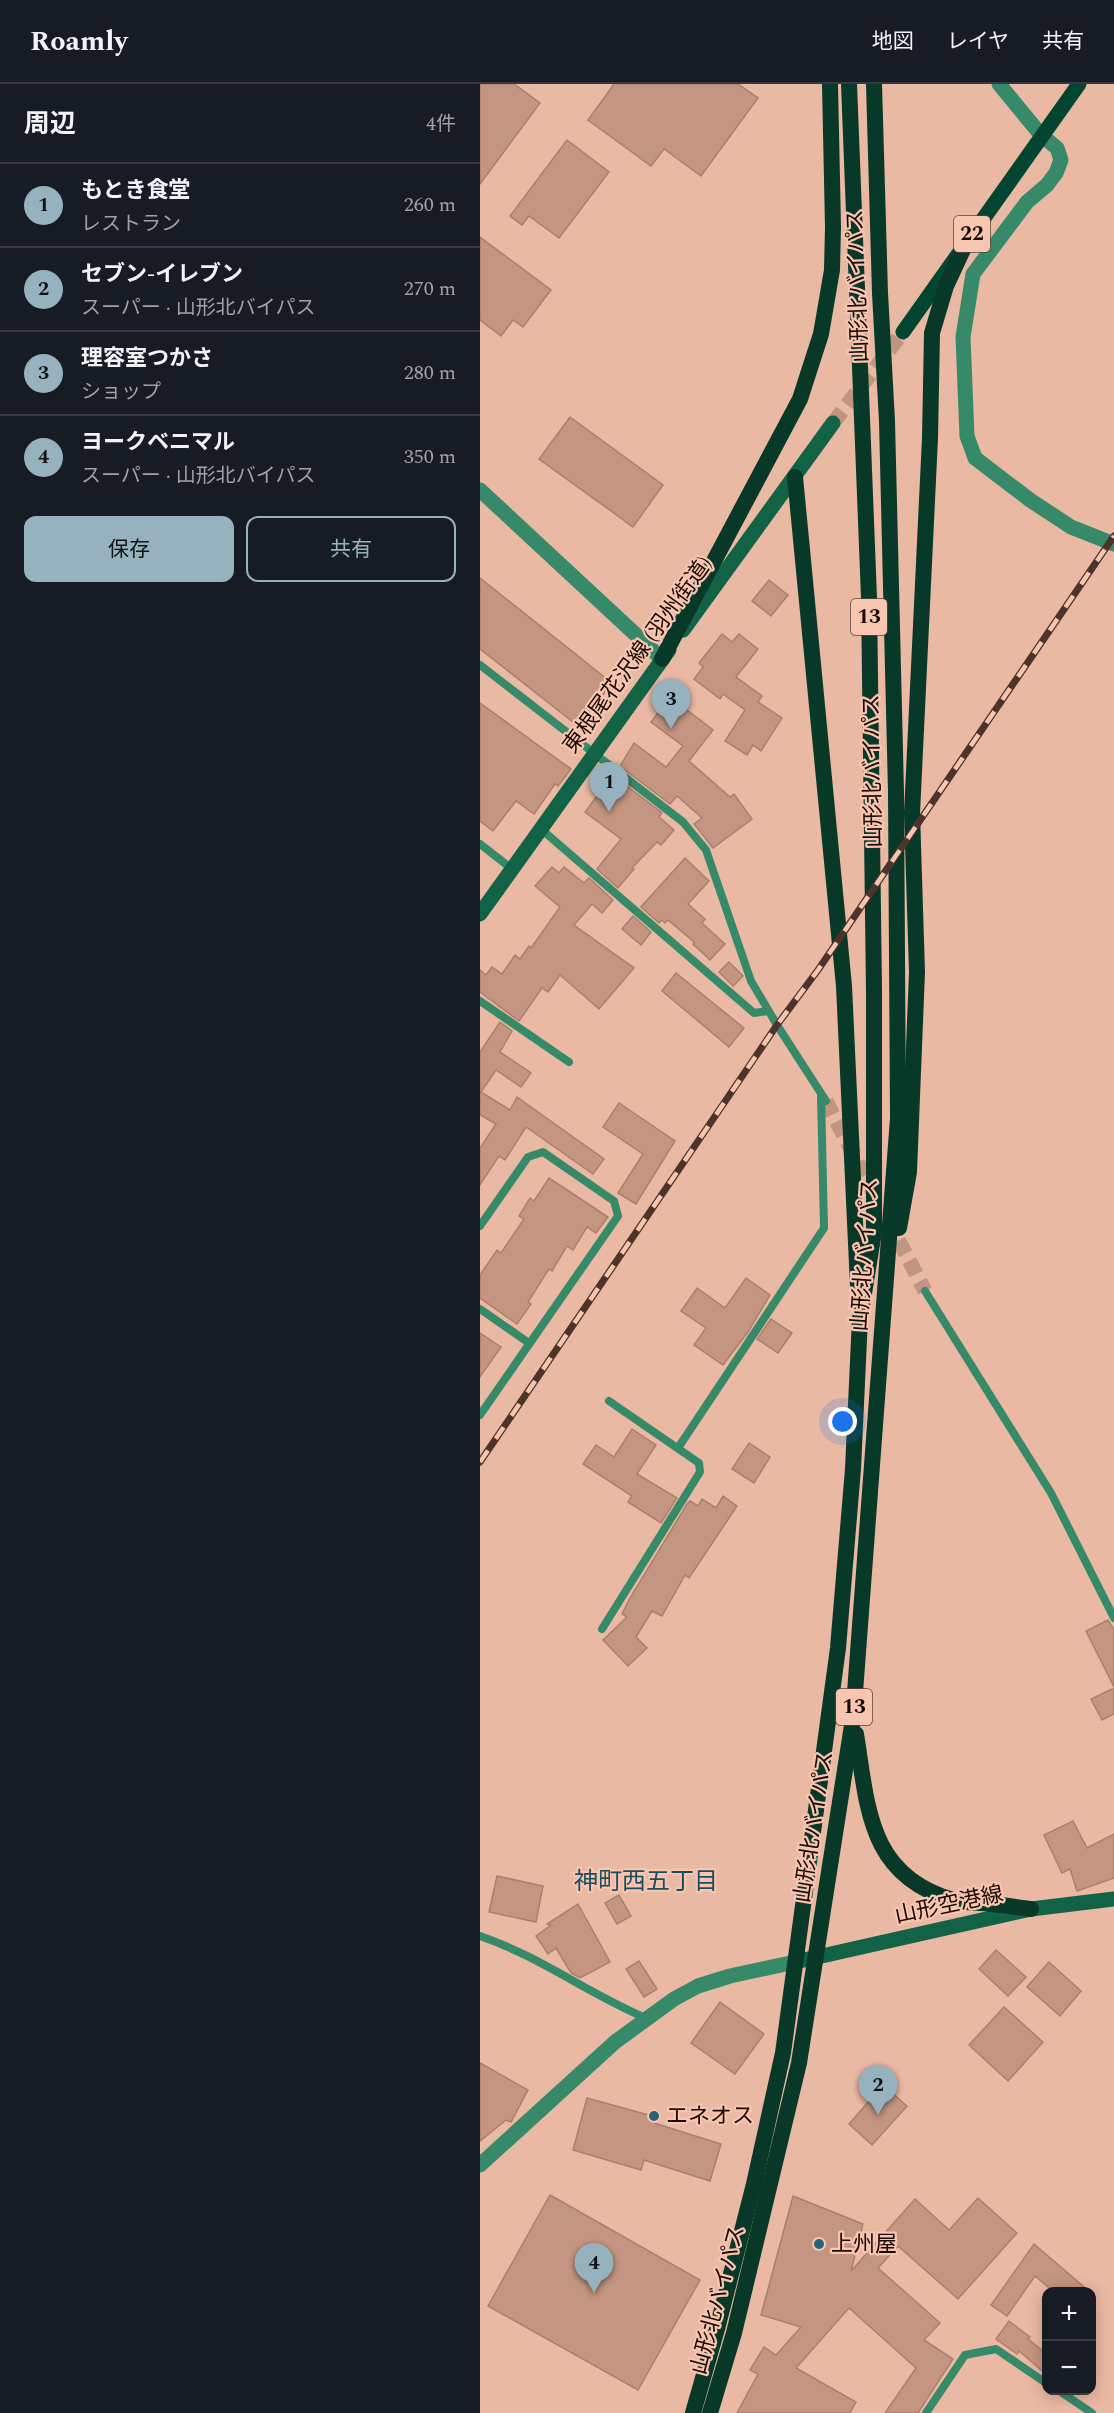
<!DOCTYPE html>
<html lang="ja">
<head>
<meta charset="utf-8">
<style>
	body { margin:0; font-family:Spectral,"Noto Sans JP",serif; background:#20242c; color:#f1f3f6 }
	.controls { position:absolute; right:18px; bottom:18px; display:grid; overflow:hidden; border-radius:12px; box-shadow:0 3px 15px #0003 }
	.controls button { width:54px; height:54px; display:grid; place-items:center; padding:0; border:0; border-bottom:2px solid #363941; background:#171b24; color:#f1f3f6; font:30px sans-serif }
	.you { position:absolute; left:363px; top:1338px; width:21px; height:21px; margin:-15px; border:4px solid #fff; border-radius:50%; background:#1a73e8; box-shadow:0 0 0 9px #1a73e833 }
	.badge { display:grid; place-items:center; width:39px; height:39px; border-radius:50%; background:#95b2be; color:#111; font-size:20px; font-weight:700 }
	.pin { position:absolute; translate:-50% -50px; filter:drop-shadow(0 2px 3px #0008) }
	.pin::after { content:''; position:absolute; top:32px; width:21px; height:18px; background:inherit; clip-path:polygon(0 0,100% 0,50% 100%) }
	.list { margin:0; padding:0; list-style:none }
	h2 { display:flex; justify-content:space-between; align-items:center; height:78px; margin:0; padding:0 24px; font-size:26px }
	h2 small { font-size:20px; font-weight:400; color:#9ea1a6 }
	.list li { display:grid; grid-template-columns:39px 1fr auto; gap:18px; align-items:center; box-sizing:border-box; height:84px; padding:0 24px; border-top:2px solid #363941 }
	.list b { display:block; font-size:22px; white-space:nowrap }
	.list p { margin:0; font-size:20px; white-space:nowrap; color:#9ea1a6 }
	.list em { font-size:20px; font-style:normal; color:#9ea1a6 }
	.actions { display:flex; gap:12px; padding:18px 24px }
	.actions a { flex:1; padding:14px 0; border:2px solid #95b2be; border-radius:12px; text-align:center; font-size:21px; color:#95b2be }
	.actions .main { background:#95b2be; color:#111 }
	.map { position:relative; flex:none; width:634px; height:2329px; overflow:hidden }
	header { display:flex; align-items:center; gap:36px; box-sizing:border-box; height:84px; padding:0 30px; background:#171b24; border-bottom:2px solid #363941 }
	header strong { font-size:28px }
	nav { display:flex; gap:33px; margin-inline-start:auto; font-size:21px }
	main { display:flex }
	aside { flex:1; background:#171b24 }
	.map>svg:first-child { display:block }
	.building { fill:#c49580; stroke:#ad7f6b; stroke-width:1.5 }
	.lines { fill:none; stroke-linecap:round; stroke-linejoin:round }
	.minor-tunnel { stroke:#c09683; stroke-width:15; stroke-dasharray:15 8; stroke-linecap:butt }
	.primary-tunnel { stroke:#c09683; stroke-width:15; stroke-dasharray:15 8; stroke-linecap:butt }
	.service { stroke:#368969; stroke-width:8 }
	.minor { stroke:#368969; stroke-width:15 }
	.secondary { stroke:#126246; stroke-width:15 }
	.primary { stroke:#024530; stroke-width:15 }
	.trunk { stroke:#083828; stroke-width:16 }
	.rail-casing { stroke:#4c342a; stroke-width:7 }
	.rail { stroke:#f7c5b0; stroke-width:4.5; stroke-dasharray:14; stroke-linecap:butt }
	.poi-dot { fill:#256379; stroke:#f7c5b0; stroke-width:2 }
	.labels { text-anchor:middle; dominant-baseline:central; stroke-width:4.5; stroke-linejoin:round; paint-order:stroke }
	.shield { fill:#f7c5b0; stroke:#5c4238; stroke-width:1.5 }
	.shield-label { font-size:21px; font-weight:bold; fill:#1a0a04 }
	.street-label { font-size:22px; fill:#1a0a04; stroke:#f7c5b0 }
	.poi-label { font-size:22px; fill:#1a0a04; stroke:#f7c5b0; text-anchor:start }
	.neighbourhood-label { font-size:24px; fill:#1b4d5e; stroke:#f7c5b0 }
</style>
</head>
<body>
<header>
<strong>Roamly</strong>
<nav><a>地図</a><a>レイヤ</a><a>共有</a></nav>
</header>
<main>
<aside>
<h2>周辺<small>4件</small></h2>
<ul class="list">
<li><span class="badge">1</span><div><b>もとき食堂</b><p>レストラン</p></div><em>260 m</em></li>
<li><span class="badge">2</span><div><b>セブン-イレブン</b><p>スーパー · 山形北バイパス</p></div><em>270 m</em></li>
<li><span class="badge">3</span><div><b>理容室つかさ</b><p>ショップ</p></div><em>280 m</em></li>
<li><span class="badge">4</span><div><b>ヨークベニマル</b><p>スーパー · 山形北バイパス</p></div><em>350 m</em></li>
</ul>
<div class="actions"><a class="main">保存</a><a>共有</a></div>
</aside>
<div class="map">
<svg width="634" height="2329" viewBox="0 0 634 2329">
	<rect width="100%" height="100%" fill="#eab9a3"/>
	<g class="building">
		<polygon points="0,0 34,0 60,19 0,100"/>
		<polygon points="134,0 258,0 278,14 221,92 184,65 171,82 108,36"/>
		<polygon points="87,56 129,88 79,154 49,132 42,141 30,132"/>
		<polygon points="0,153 71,206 43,243 33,236 21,252 0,236"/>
		<polygon points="90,333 183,401 153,443 59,375"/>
		<polygon points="0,494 132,599 98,642 0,565"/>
		<polygon points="289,496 308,511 291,532 272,517"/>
		<polygon points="242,550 252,558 259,550 278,565 256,593 282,612 278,618 302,634 281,667 273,661 267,671 245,657 265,626 243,610 240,615 214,595 223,583 219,579"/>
		<polygon points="190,613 233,646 209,677 250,713 254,710 272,735 233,764 214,740 222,734 197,712 190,720 140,682 154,659 186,683 203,662 171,638"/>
		<polygon points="0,619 91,685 78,702 75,700 54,730 36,717 13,747 0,737"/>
		<polygon points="133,691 182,729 179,733 194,746 181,761 177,758 152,784 154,785 138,804 117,785 141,755 105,728"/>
		<polygon points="205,774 229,797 208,820 225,835 222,839 245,860 230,876 213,860 214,858 188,836 185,839 182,836 179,839 161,823"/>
		<polygon points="72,783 79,789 84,783 104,799 109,794 133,816 122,829 112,820 94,841 154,884 119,925 80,891 68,908 62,904 39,937 0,908 0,886 6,891 12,883 22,890 35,871 40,875 49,862 51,864 80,823 55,802"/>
		<polygon points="153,832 171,848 161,861 142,845"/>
		<polygon points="249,878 263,892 253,902 239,888"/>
		<polygon points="196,889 264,944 249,963 182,907"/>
		<polygon points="20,938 32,947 20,968 51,989 41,1003 16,986 1,1008 30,1026 37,1013 124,1075 113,1090 46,1043 25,1076 19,1072 0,1101 0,1064 16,1040 0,1031 0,968"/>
		<polygon points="139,1019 195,1057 156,1120 138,1109 163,1070 123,1043"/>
		<polygon points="69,1094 128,1133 116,1149 107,1143 93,1166 87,1162 72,1187 69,1185 48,1218 51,1220 37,1240 0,1214 0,1191 17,1166 21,1169 44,1135 39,1132 50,1114 54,1117"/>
		<polygon points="266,1194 290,1211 268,1248 243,1281 214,1261 226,1244 201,1227 217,1204 245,1224"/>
		<polygon points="291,1235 312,1249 298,1269 277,1255"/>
		<polygon points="0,1249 21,1263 0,1293"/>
		<polygon points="152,1345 176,1361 157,1390 197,1414 181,1439 148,1418 152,1412 103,1380 116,1361 134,1373"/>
		<polygon points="269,1359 290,1373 274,1399 252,1385"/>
		<polygon points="243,1412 257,1422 209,1494 205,1491 182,1532 172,1527 156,1553 167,1564 148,1582 123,1556 147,1533 142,1530 150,1514 207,1420 210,1417 218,1422 222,1415 236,1424"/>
		<polygon points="628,1536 634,1546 634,1603 606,1547"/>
		<polygon points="634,1604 634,1630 622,1636 611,1615"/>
		<polygon points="593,1737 607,1764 634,1750 634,1794 597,1807 590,1785 582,1789 564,1751"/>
		<polygon points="17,1792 63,1802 56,1838 9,1828"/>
		<polygon points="139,1811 151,1832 137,1840 125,1819"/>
		<polygon points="98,1820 130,1878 100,1894 91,1889 76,1864 68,1870 56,1852 71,1841 67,1840"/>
		<polygon points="516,1866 546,1893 528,1912 499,1885"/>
		<polygon points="159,1877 177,1905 164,1913 146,1885"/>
		<polygon points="569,1878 601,1907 580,1932 547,1903"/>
		<polygon points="240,1918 284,1950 255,1990 211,1959"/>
		<polygon points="524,1923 563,1958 528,1997 489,1961"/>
		<polygon points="0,1979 48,2006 31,2038 26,2036 0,2057"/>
		<polygon points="403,2001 427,2022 392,2061 369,2040"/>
		<polygon points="107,2014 176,2033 174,2039 241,2060 230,2097 164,2076 161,2086 93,2066"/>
		<polygon points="70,2111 220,2196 158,2306 8,2222"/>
		<polygon points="313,2112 383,2140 371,2187 435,2115 469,2146 498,2114 537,2149 478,2215 418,2162 398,2184 460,2239 444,2256 473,2275 438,2329 405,2329 436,2284 369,2224 316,2284 376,2318 370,2329 257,2329 278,2290 270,2286 284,2263 296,2271 321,2243 281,2231"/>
		<polygon points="554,2160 610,2208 574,2208 555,2192 527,2232 511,2221"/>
		<polygon points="529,2237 550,2253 548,2255 567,2270 567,2291 539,2267 537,2270 516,2255"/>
	</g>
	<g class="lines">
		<g class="minor-tunnel">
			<polyline points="346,1017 395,1112"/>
			<polyline points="408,1136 445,1207"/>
		</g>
		<polyline class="primary-tunnel" points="353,339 423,248"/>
		<g class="service">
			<polyline points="0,581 203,738 226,766 271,897 297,941 346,1017"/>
			<polyline points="61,745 274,929 288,927"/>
			<polyline points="0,760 32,785"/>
			<polyline points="0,917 89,978"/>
			<polyline points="0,1142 48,1073 63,1068 134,1117 138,1132 0,1331"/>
			<polyline points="445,1207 571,1409 634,1534"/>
			<polyline points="0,1225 49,1259"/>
			<polyline points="198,1364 344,1144 341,1011"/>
			<polyline points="122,1545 220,1388 219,1379 129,1317"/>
			<path d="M0,1852C59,1872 109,1910 166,1934"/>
			<polyline points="578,2306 612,2329"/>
			<polyline points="446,2329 485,2271 516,2265 566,2299"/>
		</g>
		<g class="minor">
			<polyline points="519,0 561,51 577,64 581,76 576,89 567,101 547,118 493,190 483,253 487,352 495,374 550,416 591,443 634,460"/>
			<polyline points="0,406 182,575"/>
			<polyline points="0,2081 135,1958 194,1915 218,1902 250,1892 315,1878"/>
		</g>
		<g class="secondary">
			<polyline points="203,546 353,339"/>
			<polyline points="0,830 189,566"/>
			<polyline points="315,1878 551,1825 634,1815"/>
		</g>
		<polyline class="primary" points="423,248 599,0"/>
		<g class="trunk">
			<polyline points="315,393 364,902 378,1202"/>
			<polyline points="182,575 320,315 341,250 352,186 353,143 350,0"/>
			<polyline points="419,1144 429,1088 437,888 432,729 450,354 452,249 466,202 487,157"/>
			<path d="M376,1650C388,1724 388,1791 473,1816C482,1819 492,1818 501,1819C518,1820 534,1823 551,1825"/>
			<polyline points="213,2329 237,2245 274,2100 303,1969 358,1564 373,1385 380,1234 394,1148 394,907 389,514 369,0"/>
			<polyline points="230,2329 254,2249 319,1979 373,1635 418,1034 416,708 407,337 400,209 394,0"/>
		</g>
		<g class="rail-casing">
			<polyline id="rail" points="0,1378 297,941 338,886 634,452"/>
		</g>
		<use href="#rail" class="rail"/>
	</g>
	<g class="poi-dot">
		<circle cx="174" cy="2032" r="6"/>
		<circle cx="339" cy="2160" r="6"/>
	</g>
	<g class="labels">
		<g class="shield">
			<rect x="474" y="132" width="36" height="36" rx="4.5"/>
			<rect x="371" y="515" width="36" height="36" rx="4.5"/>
			<rect x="356" y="1605" width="36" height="36" rx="4.5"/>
		</g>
		<g class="shield-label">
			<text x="492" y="150">22</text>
			<text x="389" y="533">13</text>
			<text x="374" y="1623">13</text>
		</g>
		<g class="street-label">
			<text transform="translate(378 202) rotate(-92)">山形北バイパス</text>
			<text transform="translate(158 571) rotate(-54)">東根尾花沢線 (羽州街道)</text>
			<text transform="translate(393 687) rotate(-91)">山形北バイパス</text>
			<text transform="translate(385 1171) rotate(-86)">山形北バイパス</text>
			<text transform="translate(334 1743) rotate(-81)">山形北バイパス</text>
			<text transform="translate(469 1821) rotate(-12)">山形空港線</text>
			<text transform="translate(238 2216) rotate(-75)">山形北バイパス</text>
		</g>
		<g class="poi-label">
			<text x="186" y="2032">エネオス</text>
			<text x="351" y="2160">上州屋</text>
		</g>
		<g class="neighbourhood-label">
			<text x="166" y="1798">神町西五丁目</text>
		</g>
	</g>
</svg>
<div class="controls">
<button>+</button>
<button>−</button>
</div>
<div class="you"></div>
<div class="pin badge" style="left:129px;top:728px">1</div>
<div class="pin badge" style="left:398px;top:2031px">2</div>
<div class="pin badge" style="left:191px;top:645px">3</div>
<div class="pin badge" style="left:114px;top:2209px">4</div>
</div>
</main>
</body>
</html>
